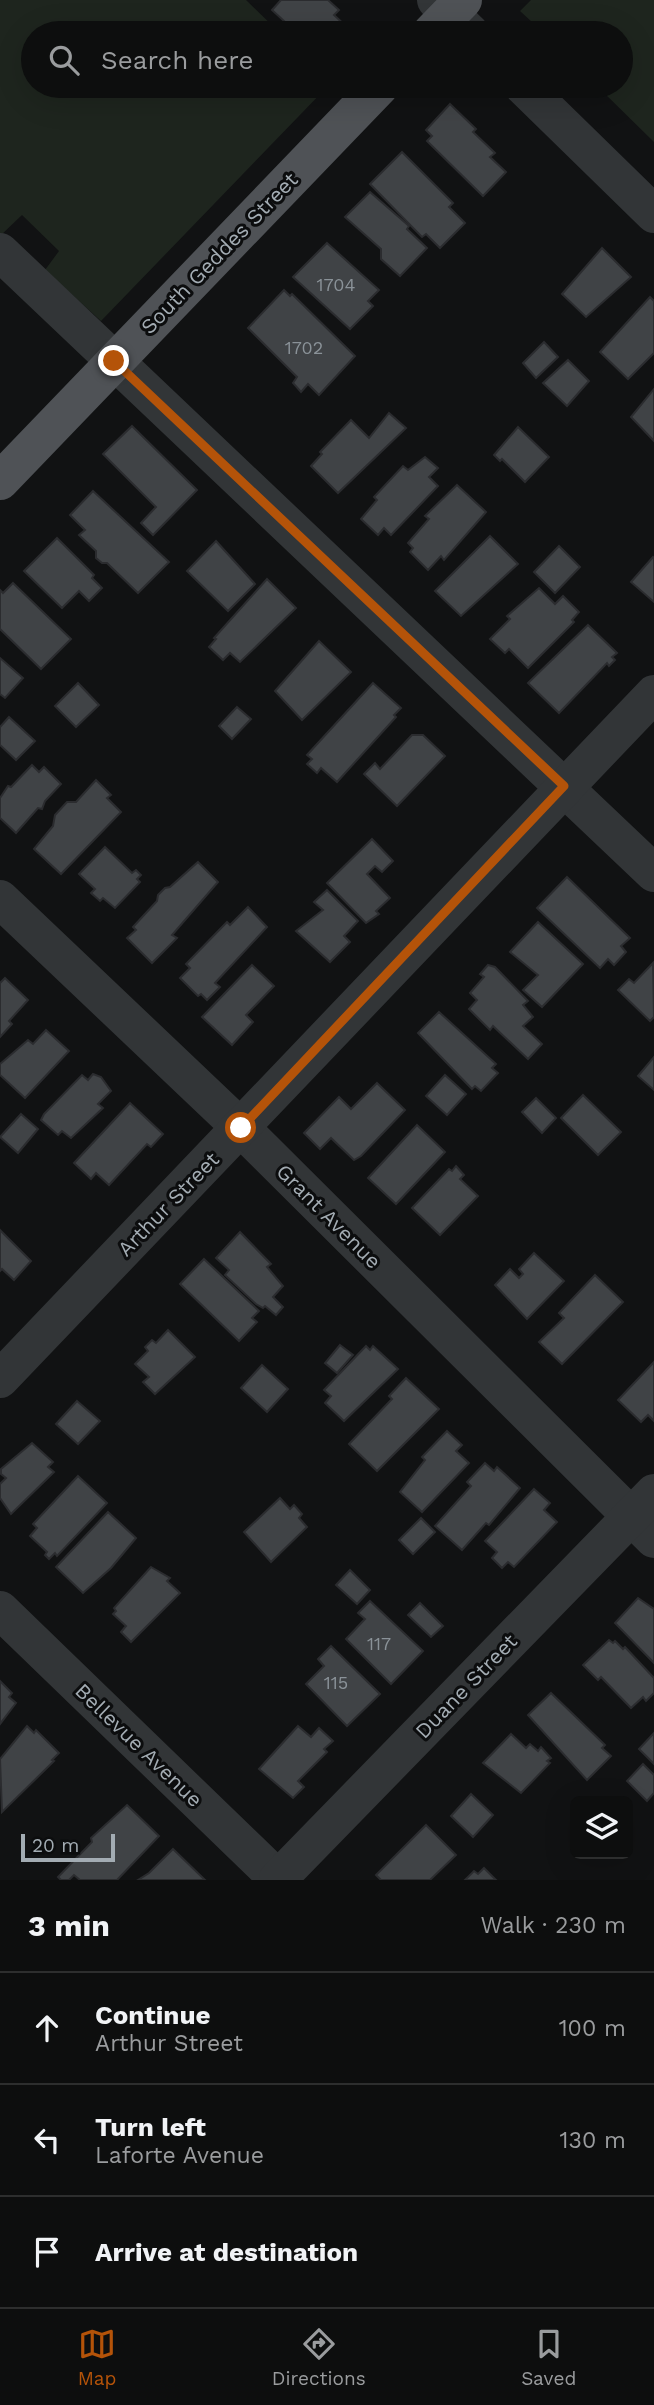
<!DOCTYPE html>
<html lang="en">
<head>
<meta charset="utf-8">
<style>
	body { margin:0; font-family:"Work Sans",sans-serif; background:#161717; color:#f1f3f6 }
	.controls { position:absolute; right:21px; bottom:21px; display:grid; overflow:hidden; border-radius:10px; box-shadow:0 7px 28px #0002 }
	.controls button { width:63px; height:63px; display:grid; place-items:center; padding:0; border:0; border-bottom:2px solid #2d2e2e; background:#0d0e0e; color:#f1f3f6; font:35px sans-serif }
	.scale { position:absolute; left:21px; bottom:18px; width:94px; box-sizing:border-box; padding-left:7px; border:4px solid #a3acb3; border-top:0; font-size:19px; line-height:24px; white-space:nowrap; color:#a3acb3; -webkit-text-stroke:5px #0c0d0e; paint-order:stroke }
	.stop { position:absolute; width:21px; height:21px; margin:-16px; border:5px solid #b45309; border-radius:50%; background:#fff }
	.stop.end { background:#b45309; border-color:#fff; box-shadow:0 2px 7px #0008 }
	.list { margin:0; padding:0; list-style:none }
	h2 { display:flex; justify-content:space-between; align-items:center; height:91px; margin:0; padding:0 28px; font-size:30px }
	h2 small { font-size:23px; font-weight:400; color:#9a9c9e }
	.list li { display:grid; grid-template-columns:46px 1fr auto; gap:21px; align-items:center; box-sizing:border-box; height:112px; padding:0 28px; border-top:2px solid #2d2e2e }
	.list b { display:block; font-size:26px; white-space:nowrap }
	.list p { margin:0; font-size:23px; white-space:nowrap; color:#9a9c9e }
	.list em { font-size:23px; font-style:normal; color:#9a9c9e }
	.icon { flex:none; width:38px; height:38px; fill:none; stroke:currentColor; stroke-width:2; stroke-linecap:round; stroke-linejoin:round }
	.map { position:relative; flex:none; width:654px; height:1880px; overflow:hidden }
	.search { position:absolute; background:#0d0e0e; box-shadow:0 7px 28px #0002; left:21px; right:21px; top:21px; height:77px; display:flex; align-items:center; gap:18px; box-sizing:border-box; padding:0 24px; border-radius:38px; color:#9a9c9e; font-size:26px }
	.sheet { height:427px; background:#0d0e0e }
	nav { display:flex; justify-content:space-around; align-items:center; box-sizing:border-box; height:98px; border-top:2px solid #2d2e2e; background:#0d0e0e; font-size:19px; color:#9a9c9e }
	nav a { display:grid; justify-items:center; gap:4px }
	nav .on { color:#b45309 }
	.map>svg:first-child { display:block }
	.green { fill:#1e251e }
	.building { fill:#404346; stroke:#2b2c2f; stroke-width:2 }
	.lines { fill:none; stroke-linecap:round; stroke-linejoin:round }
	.minor { stroke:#323537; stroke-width:38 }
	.major { stroke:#4f5256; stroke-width:38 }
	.route { stroke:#b45309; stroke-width:9 }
	.labels { text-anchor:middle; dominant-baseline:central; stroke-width:6; stroke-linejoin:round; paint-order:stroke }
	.number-label { font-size:18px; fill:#8a9298 }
	.street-label { font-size:21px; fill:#a3acb3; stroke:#0c0d0e }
</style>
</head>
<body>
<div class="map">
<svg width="654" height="1880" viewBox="0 0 654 1880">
	<rect width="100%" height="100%" fill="#111213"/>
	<g class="green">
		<polygon points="0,0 246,0 280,33 33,33 33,86 328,86 101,321 45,270 59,251 22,215 0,236"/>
		<polygon points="531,0 654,0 654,142 597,86 621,86 621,33 544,33 520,11"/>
	</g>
	<g class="building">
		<polygon points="281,0 328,0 339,10 334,15 348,28 343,33 297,33 272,10"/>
		<polygon points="450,104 476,129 473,132 495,153 490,157 506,172 483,196 427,141 432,136 426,130"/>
		<polygon points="402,152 453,203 449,207 465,223 440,248 426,234 422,237 370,184"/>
		<polygon points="370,192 409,226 407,229 427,248 400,276 381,259 381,249 345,217"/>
		<polygon points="327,243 379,290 368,301 373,306 350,329 293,277"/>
		<polygon points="602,248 631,277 586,317 562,294"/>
		<polygon points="284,290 290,296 292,294 355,356 319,395 308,384 301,392 293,383 297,377 248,328"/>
		<polygon points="650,297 654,301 654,353 628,379 600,352"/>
		<polygon points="544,342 558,357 536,378 523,363"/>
		<polygon points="568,360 589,381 567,406 543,383"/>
		<polygon points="654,389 654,441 631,417"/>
		<polygon points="389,413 406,428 338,493 311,466 322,454 320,452 351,420 369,438"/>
		<polygon points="132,426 197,490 153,535 141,523 156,507 103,454"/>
		<polygon points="518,427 549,457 525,482 502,459 500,461 494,455"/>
		<polygon points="425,457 438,468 429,477 438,486 391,535 384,528 378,535 361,519 377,500 374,497 403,466 408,470"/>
		<polygon points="457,485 486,512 444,560 441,556 428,570 410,552 413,548 408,543 429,519 425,516"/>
		<polygon points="93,491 169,562 138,593 107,563 102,563 96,558 96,551 79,535 85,530 70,515"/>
		<polygon points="490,536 518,564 461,616 435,591"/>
		<polygon points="57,538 94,575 92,578 102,588 89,601 79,591 62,608 24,571"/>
		<polygon points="216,541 255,584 228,611 187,571"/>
		<polygon points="559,546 580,567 555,593 534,572"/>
		<polygon points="653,557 654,558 654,602 631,582"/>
		<polygon points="267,579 296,608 240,662 230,653 223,660 209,647 216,639 214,638"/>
		<polygon points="13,583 71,639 41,669 0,629 0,590 3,593"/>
		<polygon points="539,588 555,604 563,596 579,612 572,620 574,622 528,668 509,649 505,653 490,639 510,619 507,616"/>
		<polygon points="588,625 617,653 612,657 615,660 609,666 607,663 559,713 528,683"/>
		<polygon points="319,641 351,672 302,720 275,691"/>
		<polygon points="0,658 23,678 5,698 0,694"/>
		<polygon points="78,683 99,705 76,727 55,706"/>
		<polygon points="373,683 401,708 394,715 396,717 337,782 321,768 317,773 307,764 312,759 307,755"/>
		<polygon points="237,707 251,719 232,739 219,726"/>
		<polygon points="9,717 35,741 16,760 0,745 0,727"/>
		<polygon points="412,735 423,735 445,756 397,806 364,774 375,763 380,769"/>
		<polygon points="32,765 39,772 44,767 61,784 45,801 42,809 38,808 16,833 0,818 0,798 8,786 11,787"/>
		<polygon points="96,780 111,795 107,798 121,812 61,874 34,849 53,826 55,815 67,802 76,802"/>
		<polygon points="372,839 393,861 382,872 375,866 367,874 390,898 376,911 379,914 366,923 327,883"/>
		<polygon points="105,847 132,873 136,870 141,875 137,879 140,882 115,908 103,898 100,901 91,893 95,889 79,874"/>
		<polygon points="198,862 218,882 172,935 177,938 152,963 127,938 136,930 133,927 157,901 158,895 165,888 170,887"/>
		<polygon points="567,877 630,938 621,946 626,952 614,965 608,959 600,968 537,908"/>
		<polygon points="327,890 358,921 344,936 350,942 330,962 296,931 323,910 314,902"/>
		<polygon points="248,907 267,927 215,983 220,987 207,1000 201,994 198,996 180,978 190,968 186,964 227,922 230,925"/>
		<polygon points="538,922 583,964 542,1007 523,990 538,975 510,952"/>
		<polygon points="653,963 654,1017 650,1021 618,990 629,979 634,983"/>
		<polygon points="252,965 274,986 246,1015 253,1022 232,1045 202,1017"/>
		<polygon points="488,965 495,967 528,1001 523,1005 533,1017 523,1026 542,1044 528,1059 493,1026 490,1030 469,1009 477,1000 470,993 484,977 480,974"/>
		<polygon points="5,978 28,1000 9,1021 12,1024 0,1037 0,983"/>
		<polygon points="439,1012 496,1064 492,1068 498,1073 481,1091 475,1086 472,1089 418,1033"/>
		<polygon points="46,1030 69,1051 25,1098 0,1075 0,1064 28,1040 33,1044"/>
		<polygon points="654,1057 654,1090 638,1076"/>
		<polygon points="93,1074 101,1077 111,1091 98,1104 103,1108 71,1138 62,1131 58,1135 41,1120 44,1114 82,1075 88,1080"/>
		<polygon points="445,1075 466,1094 447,1115 426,1096"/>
		<polygon points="377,1083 405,1110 361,1156 354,1160 331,1138 320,1149 304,1133 339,1097 351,1109"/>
		<polygon points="583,1095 621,1132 598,1155 561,1118"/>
		<polygon points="536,1098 556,1118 542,1133 522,1112"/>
		<polygon points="130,1103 163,1134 151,1147 147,1144 109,1185 96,1173 91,1179 74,1163"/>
		<polygon points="21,1114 38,1129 18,1153 0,1137"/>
		<polygon points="417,1125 445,1152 396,1204 368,1178"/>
		<polygon points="456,1166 464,1175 460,1179 478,1196 440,1235 412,1208 449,1169 452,1171"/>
		<polygon points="0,1230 31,1261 14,1280 2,1269 0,1271"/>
		<polygon points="240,1232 271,1264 267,1267 283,1286 273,1297 283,1307 276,1315 265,1306 263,1308 256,1304 225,1275 229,1270 216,1258"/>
		<polygon points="534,1253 564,1281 527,1319 495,1285 510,1269 519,1278 523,1274 519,1269"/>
		<polygon points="204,1259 259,1311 252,1318 257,1322 239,1341 180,1284"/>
		<polygon points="595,1275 623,1302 562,1364 539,1342 564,1318 559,1313"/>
		<polygon points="168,1330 195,1357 155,1394 143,1382 149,1377 135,1364 148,1351 145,1347 152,1340 156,1343"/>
		<polygon points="340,1345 353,1355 337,1373 325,1363"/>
		<polygon points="366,1346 370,1350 373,1346 398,1369 344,1421 325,1403 331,1396 324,1390"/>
		<polygon points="654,1362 654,1421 648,1415 641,1422 618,1400"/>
		<polygon points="262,1365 288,1389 267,1412 241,1388"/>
		<polygon points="406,1378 439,1409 377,1471 349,1444 392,1399 389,1396"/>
		<polygon points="77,1401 100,1421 78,1444 56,1424"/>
		<polygon points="447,1431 462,1445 456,1451 469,1463 422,1512 400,1492 425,1460 422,1457"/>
		<polygon points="32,1443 53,1462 48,1467 54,1472 11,1514 0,1498 0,1484 6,1478 1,1474 1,1469"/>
		<polygon points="485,1463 494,1471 497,1467 520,1488 489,1525 486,1523 462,1550 435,1526 471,1486 467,1482"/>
		<polygon points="78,1476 107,1503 57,1556 55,1553 49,1559 45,1555 47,1552 30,1536 37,1528 33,1524"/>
		<polygon points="534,1489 550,1503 544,1510 557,1522 514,1567 508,1562 502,1568 492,1558 497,1552 485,1541"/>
		<polygon points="280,1498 290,1509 294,1505 302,1514 299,1518 307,1527 271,1562 244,1532"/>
		<polygon points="108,1512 136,1538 111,1568 83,1593 56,1567"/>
		<polygon points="421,1518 435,1532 413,1554 399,1540"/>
		<polygon points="151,1567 170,1578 167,1581 180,1593 131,1642 121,1632 126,1626 113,1614 116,1611 114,1608"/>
		<polygon points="350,1570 370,1590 357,1604 336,1585"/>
		<polygon points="638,1598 654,1609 654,1663 615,1623"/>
		<polygon points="370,1601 423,1651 391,1684 346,1639 365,1619 358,1613"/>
		<polygon points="420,1603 443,1626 431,1637 408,1615"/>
		<polygon points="609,1640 613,1643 615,1641 623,1649 625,1647 654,1678 654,1693 646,1701 643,1697 631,1708 601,1677 598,1680 583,1665"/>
		<polygon points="331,1646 380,1694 347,1726 306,1684 324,1666 318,1659"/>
		<polygon points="0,1681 12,1693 9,1697 16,1703 0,1724"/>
		<polygon points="551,1693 605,1745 602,1748 611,1756 587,1780 528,1715"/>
		<polygon points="27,1726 34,1733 36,1730 59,1753 52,1760 54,1761 2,1812 0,1759"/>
		<polygon points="298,1726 311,1737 319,1728 333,1741 324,1749 327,1752 298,1781 304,1787 293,1798 259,1769"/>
		<polygon points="654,1733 654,1764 639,1749"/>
		<polygon points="511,1734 526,1748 530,1744 538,1751 541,1747 551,1758 547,1761 550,1763 521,1793 483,1763"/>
		<polygon points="643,1764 654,1775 654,1793 647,1801 627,1781"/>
		<polygon points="471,1794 493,1815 473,1837 451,1816"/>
		<polygon points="127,1805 159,1836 117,1880 80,1880 74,1875 69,1880 61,1880 58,1877 92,1842 91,1838"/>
		<polygon points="426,1825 456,1855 430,1880 381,1880 376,1875"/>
		<polygon points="173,1849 205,1880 138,1880 149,1873"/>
		<polygon points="484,1868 496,1880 465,1880 474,1871 478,1874"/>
	</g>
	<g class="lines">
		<g class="minor">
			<polyline points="436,0 470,33"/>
			<polyline points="523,86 654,214"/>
			<polyline points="0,252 654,873"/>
			<polyline points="0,899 241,1128 654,1539"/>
			<polyline points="0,1379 654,694"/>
			<polyline points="0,1610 279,1880"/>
			<polyline points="278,1879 654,1493"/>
		</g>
		<g class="major">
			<polyline points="431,33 463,0"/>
			<polyline points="0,481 380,86"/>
		</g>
	</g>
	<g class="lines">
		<polyline class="route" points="114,361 564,786 241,1128"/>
	</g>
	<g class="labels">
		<g class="number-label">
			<text x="336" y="284">1704</text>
			<text x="304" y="347">1702</text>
			<text x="379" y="1643">117</text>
			<text x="336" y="1682">115</text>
		</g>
		<g class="street-label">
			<text transform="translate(219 253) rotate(-46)">South Geddes Street</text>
			<text transform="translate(168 1204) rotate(-46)">Arthur Street</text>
			<text transform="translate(329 1216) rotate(45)">Grant Avenue</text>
			<text transform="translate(466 1686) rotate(-46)">Duane Street</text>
			<text transform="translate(139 1745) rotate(44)">Bellevue Avenue</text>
		</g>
	</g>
</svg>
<div class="controls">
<button><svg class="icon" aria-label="layers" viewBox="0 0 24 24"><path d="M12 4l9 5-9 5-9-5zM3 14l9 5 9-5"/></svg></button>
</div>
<div class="scale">20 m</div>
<div class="stop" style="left:241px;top:1128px"></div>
<div class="stop end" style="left:114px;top:361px"></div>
<div class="search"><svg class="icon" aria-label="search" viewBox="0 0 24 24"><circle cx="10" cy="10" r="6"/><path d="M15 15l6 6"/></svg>Search here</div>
</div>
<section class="sheet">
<h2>3 min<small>Walk · 230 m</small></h2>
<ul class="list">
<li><svg class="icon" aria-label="ahead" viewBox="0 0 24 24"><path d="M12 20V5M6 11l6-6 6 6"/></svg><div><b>Continue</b><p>Arthur Street</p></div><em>100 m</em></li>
<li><svg class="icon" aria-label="left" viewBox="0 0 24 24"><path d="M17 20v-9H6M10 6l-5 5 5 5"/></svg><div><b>Turn left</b><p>Laforte Avenue</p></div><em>130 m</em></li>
<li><svg class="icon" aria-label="arrive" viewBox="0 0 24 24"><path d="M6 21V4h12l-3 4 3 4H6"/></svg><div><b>Arrive at destination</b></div></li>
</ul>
</section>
<nav>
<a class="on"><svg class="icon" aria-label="map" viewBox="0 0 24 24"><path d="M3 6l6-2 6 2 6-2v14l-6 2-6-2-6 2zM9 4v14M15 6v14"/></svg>Map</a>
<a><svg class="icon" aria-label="directions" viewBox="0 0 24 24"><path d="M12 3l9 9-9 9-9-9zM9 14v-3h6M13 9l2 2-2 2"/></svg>Directions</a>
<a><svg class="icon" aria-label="saved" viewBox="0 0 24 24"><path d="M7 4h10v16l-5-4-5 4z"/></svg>Saved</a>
</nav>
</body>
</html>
